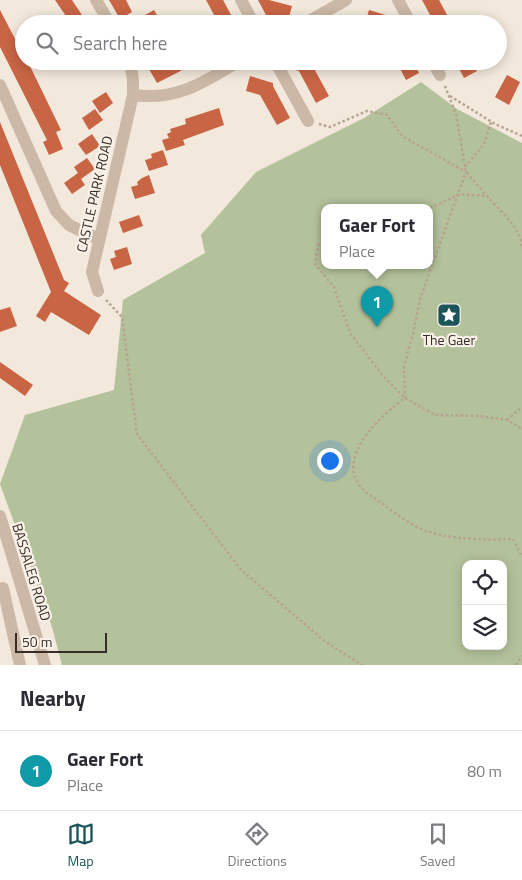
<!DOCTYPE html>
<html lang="en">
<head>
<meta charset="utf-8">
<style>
	body { margin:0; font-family:"Titillium Web",sans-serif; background:#f2f2f3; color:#2b2b33 }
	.controls { position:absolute; right:15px; bottom:15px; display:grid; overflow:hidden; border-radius:10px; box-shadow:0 2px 12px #0003 }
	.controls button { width:45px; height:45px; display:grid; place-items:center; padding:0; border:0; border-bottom:1px solid #e1e1e2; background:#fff; color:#2b2b33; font:25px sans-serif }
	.scale { position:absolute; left:15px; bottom:12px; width:92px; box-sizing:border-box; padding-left:5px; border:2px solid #372d28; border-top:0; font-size:14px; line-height:18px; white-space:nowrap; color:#372d28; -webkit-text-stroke:4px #faf2e8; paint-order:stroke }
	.you { position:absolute; left:329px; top:460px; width:18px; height:18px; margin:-12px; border:4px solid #fff; border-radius:50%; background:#1a73e8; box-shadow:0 0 0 8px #1a73e833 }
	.badge { display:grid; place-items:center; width:32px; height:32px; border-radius:50%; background:#1c5559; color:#fff; font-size:16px; font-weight:700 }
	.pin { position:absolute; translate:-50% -41px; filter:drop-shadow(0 1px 2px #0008) }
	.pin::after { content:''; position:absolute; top:26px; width:18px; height:15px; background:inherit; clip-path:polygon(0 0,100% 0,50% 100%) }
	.popup { position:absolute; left:321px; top:204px; width:112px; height:65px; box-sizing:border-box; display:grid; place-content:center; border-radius:10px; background:#fff; filter:drop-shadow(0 1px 4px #0005); font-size:16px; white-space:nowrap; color:#7c7c81 }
	.popup b { font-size:19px; color:#2b2b33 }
	.popup::after { content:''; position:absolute; left:50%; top:100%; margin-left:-10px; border:10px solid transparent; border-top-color:#fff }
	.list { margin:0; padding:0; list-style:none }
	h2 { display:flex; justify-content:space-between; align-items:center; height:65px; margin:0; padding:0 20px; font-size:21px }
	h2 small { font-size:16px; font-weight:400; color:#7c7c81 }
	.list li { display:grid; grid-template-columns:32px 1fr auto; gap:15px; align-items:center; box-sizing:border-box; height:80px; padding:0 20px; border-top:1px solid #e1e1e2 }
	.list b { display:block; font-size:19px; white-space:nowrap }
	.list p { margin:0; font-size:16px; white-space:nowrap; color:#7c7c81 }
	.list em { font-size:16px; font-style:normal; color:#7c7c81 }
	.icon { flex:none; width:28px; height:28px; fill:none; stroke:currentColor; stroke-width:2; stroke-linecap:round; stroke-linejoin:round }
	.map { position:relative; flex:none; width:522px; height:665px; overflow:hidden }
	.search { position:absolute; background:#fff; box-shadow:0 2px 12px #0003; left:15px; right:15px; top:15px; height:55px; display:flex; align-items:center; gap:12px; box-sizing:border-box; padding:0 18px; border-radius:28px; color:#7c7c81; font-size:19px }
	.sheet { height:145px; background:#fff }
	nav { display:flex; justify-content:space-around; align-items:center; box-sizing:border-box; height:70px; border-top:1px solid #e1e1e2; background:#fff; font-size:14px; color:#7c7c81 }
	nav a { display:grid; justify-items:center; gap:2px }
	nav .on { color:#1c5559 }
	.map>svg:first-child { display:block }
	.green { fill:#b4c29b; fill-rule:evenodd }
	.building { fill:#c86544 }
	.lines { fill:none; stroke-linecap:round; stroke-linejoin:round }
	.path { stroke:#b7a291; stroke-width:2.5; stroke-dasharray:2.5 2.5; stroke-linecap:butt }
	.minor { stroke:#cbb8a7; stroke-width:12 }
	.tertiary { stroke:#cbb8a7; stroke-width:12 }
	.labels { text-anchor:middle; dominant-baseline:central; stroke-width:4.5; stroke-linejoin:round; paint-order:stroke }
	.street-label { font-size:14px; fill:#372d28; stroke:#faf2e8 }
	.poi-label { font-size:14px; fill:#372d28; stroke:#faf2e8 }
</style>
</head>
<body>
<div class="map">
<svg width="522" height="665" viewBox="0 0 522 665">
	<rect width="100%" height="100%" fill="#f2e8db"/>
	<path class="green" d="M421,82L457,109L522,143V665H62L52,627L0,484L25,415L114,390L123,300L205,253L201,235L256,172L364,118ZM324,208H430V266H324ZM466,564H503V646H466Z"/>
	<g class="building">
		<polygon points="55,0 72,0 88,24 60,24 68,19"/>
		<polygon points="109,0 126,0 132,12 120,19"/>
		<polygon points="206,0 223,0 236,24 219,24"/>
		<polygon points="258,0 269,0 292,6 288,21 266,15"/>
		<polygon points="422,0 439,0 452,24 435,24"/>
		<polygon points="0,10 24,56 24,61 28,62 61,130 56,132 63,149 49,155 43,142 47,140 0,47"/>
		<polygon points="154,10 162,24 129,24"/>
		<polygon points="369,10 399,19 402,24 365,24"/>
		<polygon points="173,61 200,61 157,83 149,69 163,62 165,66"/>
		<polygon points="298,61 310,61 329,96 316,103 299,71 295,70"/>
		<polygon points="396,61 413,61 419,73 406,80"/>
		<polygon points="455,61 472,61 477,71 464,78"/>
		<polygon points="507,75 520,82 509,105 495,97"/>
		<polygon points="250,76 273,83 273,86 290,118 277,125 260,95 246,91"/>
		<polygon points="106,92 113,103 100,113 92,101"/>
		<polygon points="219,108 224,125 183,140 185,145 166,151 162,140 169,138 167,134 171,132 170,129 186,124 185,119"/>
		<polygon points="95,109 103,120 89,130 82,118"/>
		<polygon points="0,122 64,280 69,283 64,291 101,315 89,335 51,312 45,322 36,316 51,292 0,165"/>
		<polygon points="92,134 100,146 86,155 78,144"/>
		<polygon points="163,150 168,165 149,171 145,160 152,158 151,154"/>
		<polygon points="87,158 95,169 81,179 85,185 72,194 64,183 78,173 74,167"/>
		<polygon points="149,175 155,193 135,199 131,187 138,185 137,182 142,178"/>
		<polygon points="139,215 143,226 123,233 119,222"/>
		<polygon points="127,247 132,264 114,270 110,259 116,257 114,251"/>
		<polygon points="10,307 17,326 0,332 0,310"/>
		<polygon points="0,362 33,385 25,396 0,378"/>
	</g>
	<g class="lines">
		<g class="path">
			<polyline points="445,86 456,114 466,172 487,196"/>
			<polyline points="450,96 495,124 522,136"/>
			<path d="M319,124L330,127L367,111L387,115L402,136L466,172L420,299L413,334L404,366L405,398C383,414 336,455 360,486C366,494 377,499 384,505C396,514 412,526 426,531C455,540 484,540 513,539L522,557"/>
			<polyline points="465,167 484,144 491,122"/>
			<path d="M430,208L460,194L487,196C500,211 522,228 522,249"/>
			<polyline points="324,242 318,245 315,264 334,287 350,333 383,376 405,398 435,415 480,416 507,420 522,429"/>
			<polyline points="106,300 122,317 137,434 241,570 326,642 362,665"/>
			<polyline points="507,420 522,407"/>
			<polyline points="516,665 522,656"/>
		</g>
		<g class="minor">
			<polyline points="96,0 110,24"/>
			<polyline points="241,0 254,24"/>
			<polyline points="398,0 411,24"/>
			<polyline points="304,24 346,0"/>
			<polyline points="275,61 308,121"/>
			<polyline points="432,61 440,75"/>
			<polyline points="0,85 56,211 69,225 98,239"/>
			<path d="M133,95C176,101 203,83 239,61"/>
			<polyline points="98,291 92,272 133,95 133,80 130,61"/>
			<polyline points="3,588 20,665"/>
		</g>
		<polyline class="tertiary" points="0,516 45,665"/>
	</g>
	<defs>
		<g id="sight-square" transform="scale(1.25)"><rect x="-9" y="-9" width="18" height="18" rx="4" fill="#1c5559" stroke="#faf2e8"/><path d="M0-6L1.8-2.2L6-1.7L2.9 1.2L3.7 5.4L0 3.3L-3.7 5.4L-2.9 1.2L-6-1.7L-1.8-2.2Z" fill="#fff"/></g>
	</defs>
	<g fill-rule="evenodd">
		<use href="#sight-square" x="449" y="315"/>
	</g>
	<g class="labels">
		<g class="street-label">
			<text transform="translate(94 194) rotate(-77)">CASTLE PARK ROAD</text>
			<text transform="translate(32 572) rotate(73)">BASSALEG ROAD</text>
		</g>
		<g class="poi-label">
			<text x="449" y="339">The Gaer</text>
		</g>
	</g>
</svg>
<div class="controls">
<button><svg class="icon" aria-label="locate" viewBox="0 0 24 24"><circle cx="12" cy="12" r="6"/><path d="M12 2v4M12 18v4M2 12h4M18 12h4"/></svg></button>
<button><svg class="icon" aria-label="layers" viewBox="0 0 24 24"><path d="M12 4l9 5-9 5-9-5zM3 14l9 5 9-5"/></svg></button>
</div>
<div class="scale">50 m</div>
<div class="you"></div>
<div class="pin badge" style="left:377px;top:327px;background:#0f9aa8">1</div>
<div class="popup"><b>Gaer Fort</b>Place</div>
<div class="search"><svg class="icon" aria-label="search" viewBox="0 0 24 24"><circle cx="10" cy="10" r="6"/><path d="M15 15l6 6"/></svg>Search here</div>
</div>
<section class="sheet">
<h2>Nearby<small></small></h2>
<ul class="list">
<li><span class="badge" style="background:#0f9aa8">1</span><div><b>Gaer Fort</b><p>Place</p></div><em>80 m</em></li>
</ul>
</section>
<nav>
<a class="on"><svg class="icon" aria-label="map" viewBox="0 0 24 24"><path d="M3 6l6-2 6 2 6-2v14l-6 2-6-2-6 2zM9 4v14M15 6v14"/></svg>Map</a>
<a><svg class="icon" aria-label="directions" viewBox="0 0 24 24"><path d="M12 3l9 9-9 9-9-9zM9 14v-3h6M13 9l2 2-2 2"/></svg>Directions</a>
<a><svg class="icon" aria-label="saved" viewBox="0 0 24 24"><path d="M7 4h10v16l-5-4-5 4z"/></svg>Saved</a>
</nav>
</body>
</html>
